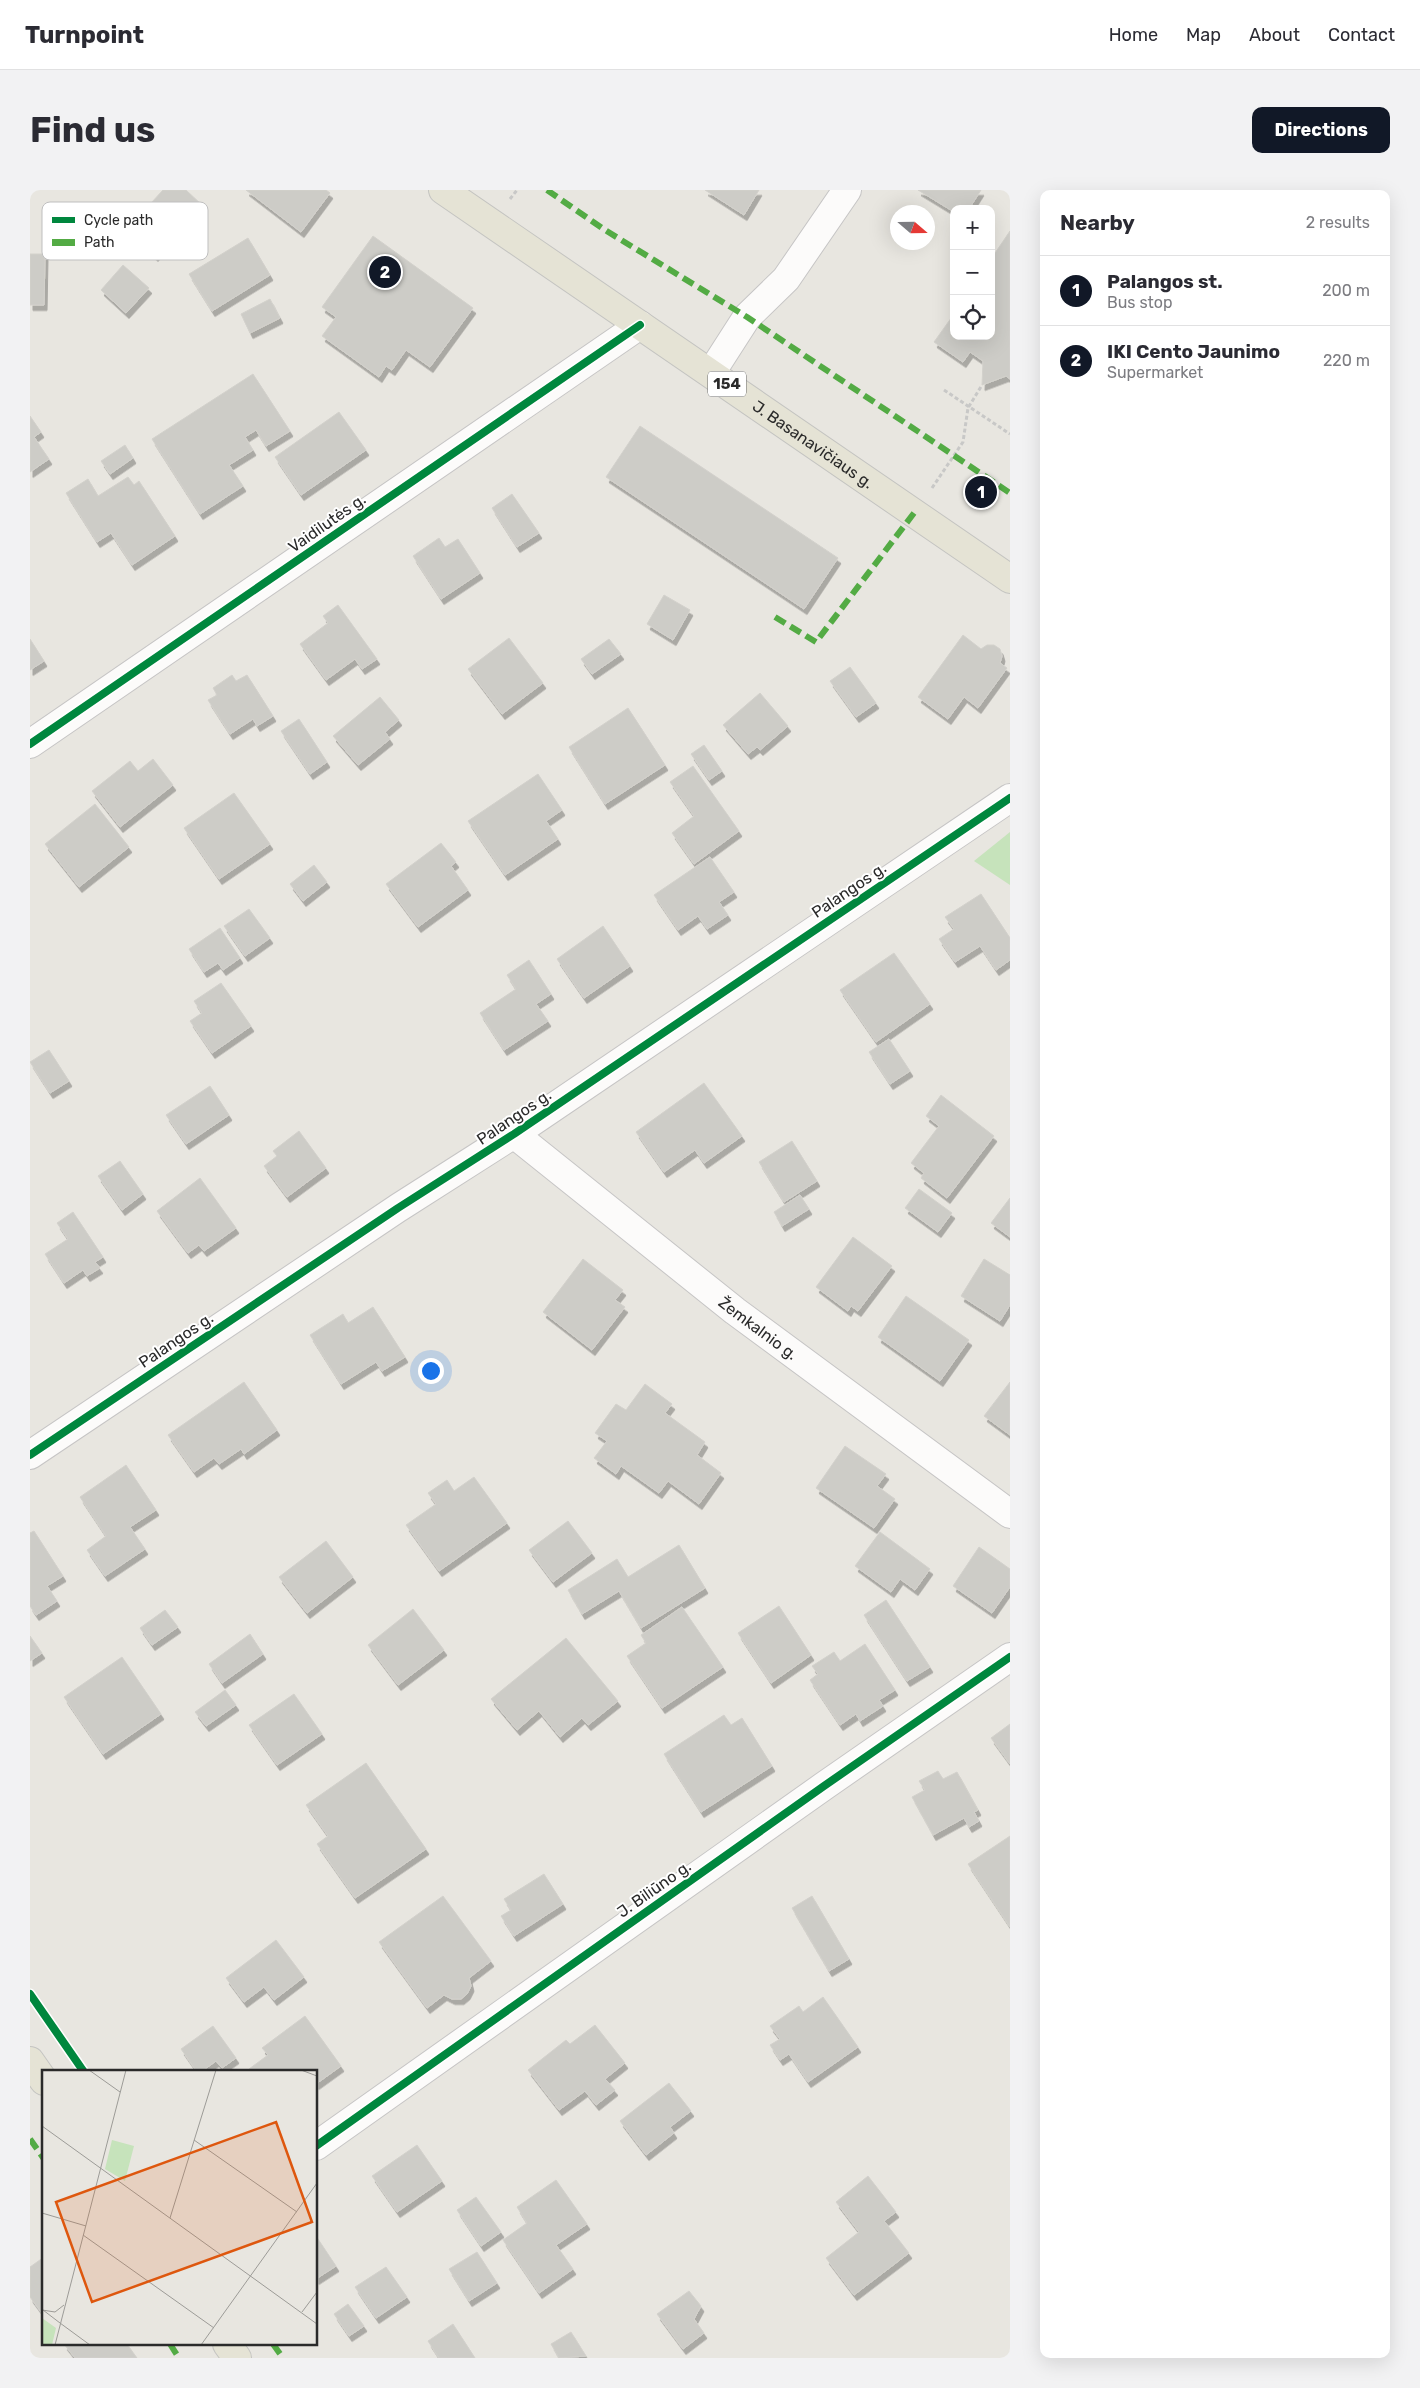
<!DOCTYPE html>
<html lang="en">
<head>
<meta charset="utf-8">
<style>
	body { margin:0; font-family:Rubik,sans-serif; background:#f2f2f3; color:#2b2b33 }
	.controls { position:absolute; right:15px; top:15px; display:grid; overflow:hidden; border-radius:10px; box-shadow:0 5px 20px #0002 }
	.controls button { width:45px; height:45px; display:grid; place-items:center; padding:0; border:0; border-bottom:1px solid #e1e1e2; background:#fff; color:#2b2b33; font:25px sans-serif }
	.compass { position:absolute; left:860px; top:15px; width:45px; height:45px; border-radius:50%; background:#fff; box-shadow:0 5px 20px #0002; rotate:110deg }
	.you { position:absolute; left:400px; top:1180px; width:18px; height:18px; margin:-12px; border:4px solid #fff; border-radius:50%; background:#1a73e8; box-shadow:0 0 0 8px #1a73e833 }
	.badge { display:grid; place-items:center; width:32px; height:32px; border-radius:50%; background:#111827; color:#fff; font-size:16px; font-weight:700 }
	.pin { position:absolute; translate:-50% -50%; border:2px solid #fff; box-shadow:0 1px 5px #0006 }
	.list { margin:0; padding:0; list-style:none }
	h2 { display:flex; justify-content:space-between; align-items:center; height:65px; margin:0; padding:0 20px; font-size:21px }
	h2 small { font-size:16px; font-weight:400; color:#7c7c81 }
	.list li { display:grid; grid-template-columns:32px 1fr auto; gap:15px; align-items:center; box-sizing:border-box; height:70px; padding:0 20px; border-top:1px solid #e1e1e2 }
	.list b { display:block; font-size:19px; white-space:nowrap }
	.list p { margin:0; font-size:16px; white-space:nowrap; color:#7c7c81 }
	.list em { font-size:16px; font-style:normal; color:#7c7c81 }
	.icon { flex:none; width:28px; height:28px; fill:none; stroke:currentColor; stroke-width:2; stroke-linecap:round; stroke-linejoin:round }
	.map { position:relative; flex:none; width:980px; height:2168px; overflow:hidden; border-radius:10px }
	header { display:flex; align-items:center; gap:30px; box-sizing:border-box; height:70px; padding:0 25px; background:#fff; border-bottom:1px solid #e1e1e2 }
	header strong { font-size:24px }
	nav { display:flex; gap:28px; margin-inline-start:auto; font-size:18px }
	.intro { display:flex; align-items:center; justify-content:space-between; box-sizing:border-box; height:120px; padding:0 30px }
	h1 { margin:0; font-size:35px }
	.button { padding:12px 22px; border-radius:10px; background:#111827; color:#fff; font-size:18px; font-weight:700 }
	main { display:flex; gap:30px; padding:0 30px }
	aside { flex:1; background:#fff; border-radius:10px; box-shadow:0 5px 20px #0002 }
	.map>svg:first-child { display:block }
	.green { fill:#c6e3bb }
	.building { fill:#cdccc7; stroke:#d3d1cc; filter:url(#shadow) }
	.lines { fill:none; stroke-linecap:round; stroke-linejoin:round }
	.minor-casing { stroke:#c6c5c5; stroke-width:30 }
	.major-casing { stroke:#c4c4c1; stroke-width:30 }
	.path { stroke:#c8c8c7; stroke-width:3; stroke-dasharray:4 2.5; stroke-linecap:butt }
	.minor { stroke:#fcfbfa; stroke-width:28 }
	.major { stroke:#e5e3d5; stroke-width:28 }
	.quiet { stroke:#53ab44; stroke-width:6; stroke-dasharray:12 6; stroke-linecap:butt }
	.cycleway-casing { stroke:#fff; stroke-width:11 }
	.cycleway { stroke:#00873e; stroke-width:8 }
	.labels { text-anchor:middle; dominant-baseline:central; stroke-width:4; stroke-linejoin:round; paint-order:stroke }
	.shield { fill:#fff; stroke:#6a6a6a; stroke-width:1 }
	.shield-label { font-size:15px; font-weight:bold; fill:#2a2a2a }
	.street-label { font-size:16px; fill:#2a2a2a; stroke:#fff }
	.inset-road { fill:none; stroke:#9c9b97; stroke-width:1 }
	.view { fill:#de570e; fill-opacity:0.15; stroke:#de570e; stroke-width:2.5 }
	.inset-edge { fill:none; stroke:#2a2a2a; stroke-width:2.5 }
	.key { fill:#fff; stroke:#bfbfbf; stroke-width:1 }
	.key-label { font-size:14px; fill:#2a2a2a }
</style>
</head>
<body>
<header>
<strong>Turnpoint</strong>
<nav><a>Home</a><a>Map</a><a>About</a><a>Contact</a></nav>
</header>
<div class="intro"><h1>Find us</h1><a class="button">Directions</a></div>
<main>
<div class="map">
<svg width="980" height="2168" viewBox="0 0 980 2168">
	<defs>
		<filter id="shadow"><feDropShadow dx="3" dy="5.5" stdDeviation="0" flood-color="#0004"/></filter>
	</defs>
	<rect width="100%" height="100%" fill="#e8e6e0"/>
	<polygon class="green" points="980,642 980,695 944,671"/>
	<g class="building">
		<polygon points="133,0 156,0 172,15 125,66 97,39"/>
		<polygon points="216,0 296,0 300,3 271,42"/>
		<polygon points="675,0 729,0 714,25"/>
		<polygon points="888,0 951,0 939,19 924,19 924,22"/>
		<polygon points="980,41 980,189 976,186 952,195 953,171 940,162 933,172 904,152 924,124 924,146 961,146 961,69"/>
		<polygon points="343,46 443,118 400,177 376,160 362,180 356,176 349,187 292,146 306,127 292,117"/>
		<polygon points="218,48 240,85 182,121 159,84"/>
		<polygon points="0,64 15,64 14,115 0,115"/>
		<polygon points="93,75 119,98 96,123 71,100"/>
		<polygon points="240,109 250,128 220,143 211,124"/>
		<polygon points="223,184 260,241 236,256 226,240 215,247 223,260 199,275 213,296 170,324 122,249"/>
		<polygon points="309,222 336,260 271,305 245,267"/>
		<polygon points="0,226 11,242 4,247 19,269 0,282"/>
		<polygon points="610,236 808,368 774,419 576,287"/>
		<polygon points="95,255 103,268 80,284 71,271"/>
		<polygon points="98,287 104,295 109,291 145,346 102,375 81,343 67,352 36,303 58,289 68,306"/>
		<polygon points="482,304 509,343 487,357 462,318"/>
		<polygon points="409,348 415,357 428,349 450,383 411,409 383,366"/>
		<polygon points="634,405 660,420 643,450 617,434"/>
		<polygon points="308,415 347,469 332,479 325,469 296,490 270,454 298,433 293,426"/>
		<polygon points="933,445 951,459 957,455 964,455 970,459 972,466 970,473 977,478 948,518 934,507 918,529 888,507"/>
		<polygon points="479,448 513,493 472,524 438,479"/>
		<polygon points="0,449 14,471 0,480"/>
		<polygon points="579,449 591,464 562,484 551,469"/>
		<polygon points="820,477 846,513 826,527 800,491"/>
		<polygon points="202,485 206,491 217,485 243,526 227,536 223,529 200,544 178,510 187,505 183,498"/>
		<polygon points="730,503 758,536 730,560 727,557 718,564 693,535"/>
		<polygon points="350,507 369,530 355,542 360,549 328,575 303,546"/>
		<polygon points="598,518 635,575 575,614 539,557"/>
		<polygon points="269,529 297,572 280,584 251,541"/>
		<polygon points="674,555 692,581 679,590 661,564"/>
		<polygon points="123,569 143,595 90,637 62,601 100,571 108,581"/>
		<polygon points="663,576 709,641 664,674 642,643 664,626 640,592"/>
		<polygon points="508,584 532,620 516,631 528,649 475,685 438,631"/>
		<polygon points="204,603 240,654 189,689 154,638"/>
		<polygon points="65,614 99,657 49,697 15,654"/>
		<polygon points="411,653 426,672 421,676 438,700 388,737 356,694"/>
		<polygon points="680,667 704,702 689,712 698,725 677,739 668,726 648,740 624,705"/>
		<polygon points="284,675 297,692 273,711 260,694"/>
		<polygon points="951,704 980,748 980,770 966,780 950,756 925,772 909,749 924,739 915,727"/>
		<polygon points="219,719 240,748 215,766 194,736"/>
		<polygon points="573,736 600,776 554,808 527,769"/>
		<polygon points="190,738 210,768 193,780 188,773 174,782 159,759"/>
		<polygon points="864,763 900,814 846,852 810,800"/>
		<polygon points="499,770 521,804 506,814 518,831 474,860 450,823 486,799 477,785"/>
		<polygon points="191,793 221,836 182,863 160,831 172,823 164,811"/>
		<polygon points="859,849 880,881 860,894 839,862"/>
		<polygon points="19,860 39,891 20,903 0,872"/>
		<polygon points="674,893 712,946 674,973 665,960 634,982 606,942"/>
		<polygon points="180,896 199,925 156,954 136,925"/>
		<polygon points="911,905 964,946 917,1008 891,988 894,983 881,973 909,936 896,926"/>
		<polygon points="269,941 296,978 257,1007 234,976 247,966 243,961"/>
		<polygon points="762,951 787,991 754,1012 729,972"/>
		<polygon points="90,971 113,1004 92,1020 68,986"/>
		<polygon points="170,988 206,1038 174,1061 169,1055 158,1063 127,1021"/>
		<polygon points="889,999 922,1023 908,1042 875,1018"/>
		<polygon points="770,1005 779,1019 752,1036 744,1022"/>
		<polygon points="980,1008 980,1047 961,1033"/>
		<polygon points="43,1022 73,1067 65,1072 70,1078 57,1086 53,1080 34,1093 15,1064 38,1049 27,1033"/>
		<polygon points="823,1047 862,1076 828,1121 821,1116 818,1121 786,1097"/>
		<polygon points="553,1069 593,1100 585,1110 595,1117 562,1160 513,1122"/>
		<polygon points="954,1069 980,1085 980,1115 970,1131 931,1106"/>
		<polygon points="876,1106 939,1150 910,1191 848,1147"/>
		<polygon points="343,1117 375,1167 352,1181 346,1172 311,1194 280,1145 313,1124 318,1133"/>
		<polygon points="214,1192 247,1240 214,1264 211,1259 189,1274 184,1268 164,1282 138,1245"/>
		<polygon points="980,1192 980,1245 954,1226"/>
		<polygon points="615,1194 642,1214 635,1223 675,1252 667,1265 691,1283 669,1314 638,1291 629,1303 591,1276 586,1284 564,1268 577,1251 565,1243 586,1214 596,1220"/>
		<polygon points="815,1256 856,1284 847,1296 865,1309 844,1338 786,1298"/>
		<polygon points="96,1275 126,1320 100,1337 115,1359 75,1386 57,1360 76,1346 50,1307"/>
		<polygon points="444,1287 477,1333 409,1381 376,1335 406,1314 398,1303 417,1290 424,1301"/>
		<polygon points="538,1331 562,1363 523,1392 499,1360"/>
		<polygon points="4,1341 33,1386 17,1396 27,1411 6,1425 0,1416 0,1343"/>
		<polygon points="850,1342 900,1379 885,1400 870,1389 861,1402 825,1376"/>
		<polygon points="296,1351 323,1387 277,1423 249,1387"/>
		<polygon points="649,1355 675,1398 611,1438 589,1401 552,1424 538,1400 587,1369 598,1387"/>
		<polygon points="949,1357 980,1379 980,1397 962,1423 923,1396"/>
		<polygon points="856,1410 900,1477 877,1491 834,1425"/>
		<polygon points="749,1416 781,1465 741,1493 708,1443"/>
		<polygon points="652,1417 693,1477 632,1518 597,1466 616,1453 611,1445"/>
		<polygon points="383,1419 414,1460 368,1495 338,1455"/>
		<polygon points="135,1420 148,1437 122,1455 110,1438"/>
		<polygon points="220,1444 233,1464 192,1493 179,1474"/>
		<polygon points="0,1446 12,1463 0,1471"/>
		<polygon points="536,1448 588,1511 558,1535 552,1528 530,1547 509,1521 487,1540 461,1509"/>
		<polygon points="835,1454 865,1500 849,1510 853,1516 830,1531 826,1524 810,1535 780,1490 788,1484 782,1476 804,1462 810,1471"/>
		<polygon points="92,1467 131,1524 73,1564 34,1507"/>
		<polygon points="195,1500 206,1515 176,1536 165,1522"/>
		<polygon points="264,1504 292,1544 247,1575 219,1535"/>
		<polygon points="694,1525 701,1535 712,1528 742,1576 671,1622 634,1564"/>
		<polygon points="980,1534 980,1574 961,1548"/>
		<polygon points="336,1573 396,1659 325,1708 287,1654 298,1646 276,1615"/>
		<polygon points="908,1581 913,1589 927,1582 948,1620 944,1622 949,1631 939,1637 934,1628 903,1645 882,1607 895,1600 889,1591"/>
		<polygon points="980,1646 980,1737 938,1674"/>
		<polygon points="514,1684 533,1714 484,1746 471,1726 481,1720 474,1709"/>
		<polygon points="413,1706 461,1771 439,1788 441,1796 437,1804 431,1809 422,1809 414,1805 397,1818 349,1752"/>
		<polygon points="782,1706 819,1769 799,1781 762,1718"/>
		<polygon points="246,1750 274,1787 244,1810 234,1797 214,1812 196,1788"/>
		<polygon points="793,1807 828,1857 778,1892 759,1864 750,1870 740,1855 750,1849 740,1836 769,1816 773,1822"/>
		<polygon points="275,1826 311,1876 286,1894 286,1882 221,1882 219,1879 238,1865 232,1858"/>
		<polygon points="565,1835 595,1873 575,1889 585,1900 566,1915 555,1901 529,1920 498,1880 536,1850 540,1854"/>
		<polygon points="183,1836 206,1868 192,1878 186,1871 171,1882 167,1882 151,1859"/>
		<polygon points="639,1893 661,1921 640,1937 644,1943 616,1965 590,1931"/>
		<polygon points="387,1955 412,1991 367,2022 342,1986"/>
		<polygon points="838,1986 866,2022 854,2031 879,2063 824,2105 796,2068 829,2042 806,2012"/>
		<polygon points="526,1990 557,2034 526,2055 543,2079 509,2103 473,2050 497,2033 487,2017"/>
		<polygon points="446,2007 471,2042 451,2056 427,2020"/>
		<polygon points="286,2046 306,2076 286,2089"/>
		<polygon points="447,2062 467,2093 439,2111 419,2079"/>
		<polygon points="14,2067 14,2126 0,2107 0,2077"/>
		<polygon points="356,2077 377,2107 346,2128 325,2097"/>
		<polygon points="659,2101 671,2116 664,2129 674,2143 653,2159 627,2124"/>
		<polygon points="318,2114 334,2136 319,2146 304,2124"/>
		<polygon points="423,2134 445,2168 409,2168 398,2151"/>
		<polygon points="541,2142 556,2166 529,2168 521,2154"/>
		<polygon points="34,2154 97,2154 107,2168 45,2168"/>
	</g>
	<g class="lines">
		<g class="minor-casing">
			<g id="minor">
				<polyline points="681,183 717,127 756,89 817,0"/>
				<polyline points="0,554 610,135"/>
				<path id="s1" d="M484,944L705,1121L980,1324"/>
				<polyline points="0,1265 368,1018 484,944 980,608"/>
				<polyline points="286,1956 794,1596 980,1467"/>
			</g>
		</g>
		<g class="major-casing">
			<g id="major">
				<path id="s2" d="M413,0L980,389"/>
				<polyline points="0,1871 14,1891"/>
				<polyline points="197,2154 207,2168"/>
			</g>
		</g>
		<g class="path">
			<polyline points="480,9 487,0"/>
			<polyline points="914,200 980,244"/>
			<polyline points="902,298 933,252 938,218 952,195"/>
		</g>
		<use href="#minor" class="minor"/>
		<use href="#major" class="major"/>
		<g class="quiet">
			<polyline points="517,0 575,40 717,127 980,303"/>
			<polyline points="745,427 786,452 884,323"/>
			<polyline points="0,1949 14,1969"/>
			<polyline points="140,2154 149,2168"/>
			<polyline points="243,2154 253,2168"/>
		</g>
		<g class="cycleway-casing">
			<g id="cycleway">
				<polyline points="0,554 610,135"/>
				<polyline points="0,1265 368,1018 484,944 980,608"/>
				<polyline points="0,1804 54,1882"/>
				<polyline points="286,1956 794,1596 980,1467"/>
			</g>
		</g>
		<use href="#cycleway" class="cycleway"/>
	</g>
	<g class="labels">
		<rect class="shield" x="678" y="181.5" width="38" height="25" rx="4"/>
		<g class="shield-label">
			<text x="697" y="194">154</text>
		</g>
		<g class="street-label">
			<text stroke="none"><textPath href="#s2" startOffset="449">J. Basanavičiaus g.</textPath></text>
			<text transform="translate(297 333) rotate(-35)">Vaidilutės g.</text>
			<text transform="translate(819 700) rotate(-34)">Palangos g.</text>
			<text transform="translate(484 927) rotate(-34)">Palangos g.</text>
			<text stroke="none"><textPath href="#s1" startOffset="312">Žemkalnio g.</textPath></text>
			<text transform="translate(146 1150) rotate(-34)">Palangos g.</text>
			<text transform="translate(624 1699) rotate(-35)">J. Biliūno g.</text>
		</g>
	</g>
	<g transform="translate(12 1880)">
		<rect width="275" height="275" fill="#e8e6e0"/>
		<path d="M70,70L92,76L83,111L63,99ZM0,248L14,258L10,275H0Z" fill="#c6e3bb"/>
		<path class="inset-road" d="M47,0L78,22M259,0L275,6M0,56L275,254M152,70L255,142M0,143L44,156M128,148L174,0M41,165L172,258M0,240L13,242L22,235M1,240L18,253M260,242L275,222M18,253L48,275M13,275L84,0M159,275L275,113"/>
		<path class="view" d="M234,52L270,152L50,232L14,132Z"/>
		<rect width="275" height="275" class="inset-edge"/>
	</g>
	<rect x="12" y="12" width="166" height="58" rx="8" class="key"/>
	<rect x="22" y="27" width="23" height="6" fill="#00873e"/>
	<rect x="22" y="49" width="23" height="7" fill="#53ab44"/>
	<g class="key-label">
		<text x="54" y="35">Cycle path</text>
		<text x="54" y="57">Path</text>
	</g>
</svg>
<div class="controls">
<button>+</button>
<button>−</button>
<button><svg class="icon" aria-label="locate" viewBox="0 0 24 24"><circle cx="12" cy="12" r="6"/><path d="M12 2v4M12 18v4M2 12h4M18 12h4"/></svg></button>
</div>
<svg class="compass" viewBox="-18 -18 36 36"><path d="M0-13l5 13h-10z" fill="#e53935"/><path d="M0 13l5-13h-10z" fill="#7c7c81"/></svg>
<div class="you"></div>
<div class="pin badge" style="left:951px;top:302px">1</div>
<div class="pin badge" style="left:355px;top:82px">2</div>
</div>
<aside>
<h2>Nearby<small>2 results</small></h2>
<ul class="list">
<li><span class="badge">1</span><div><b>Palangos st.</b><p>Bus stop</p></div><em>200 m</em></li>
<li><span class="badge">2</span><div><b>IKI Cento Jaunimo</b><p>Supermarket</p></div><em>220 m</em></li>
</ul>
</aside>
</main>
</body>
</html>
